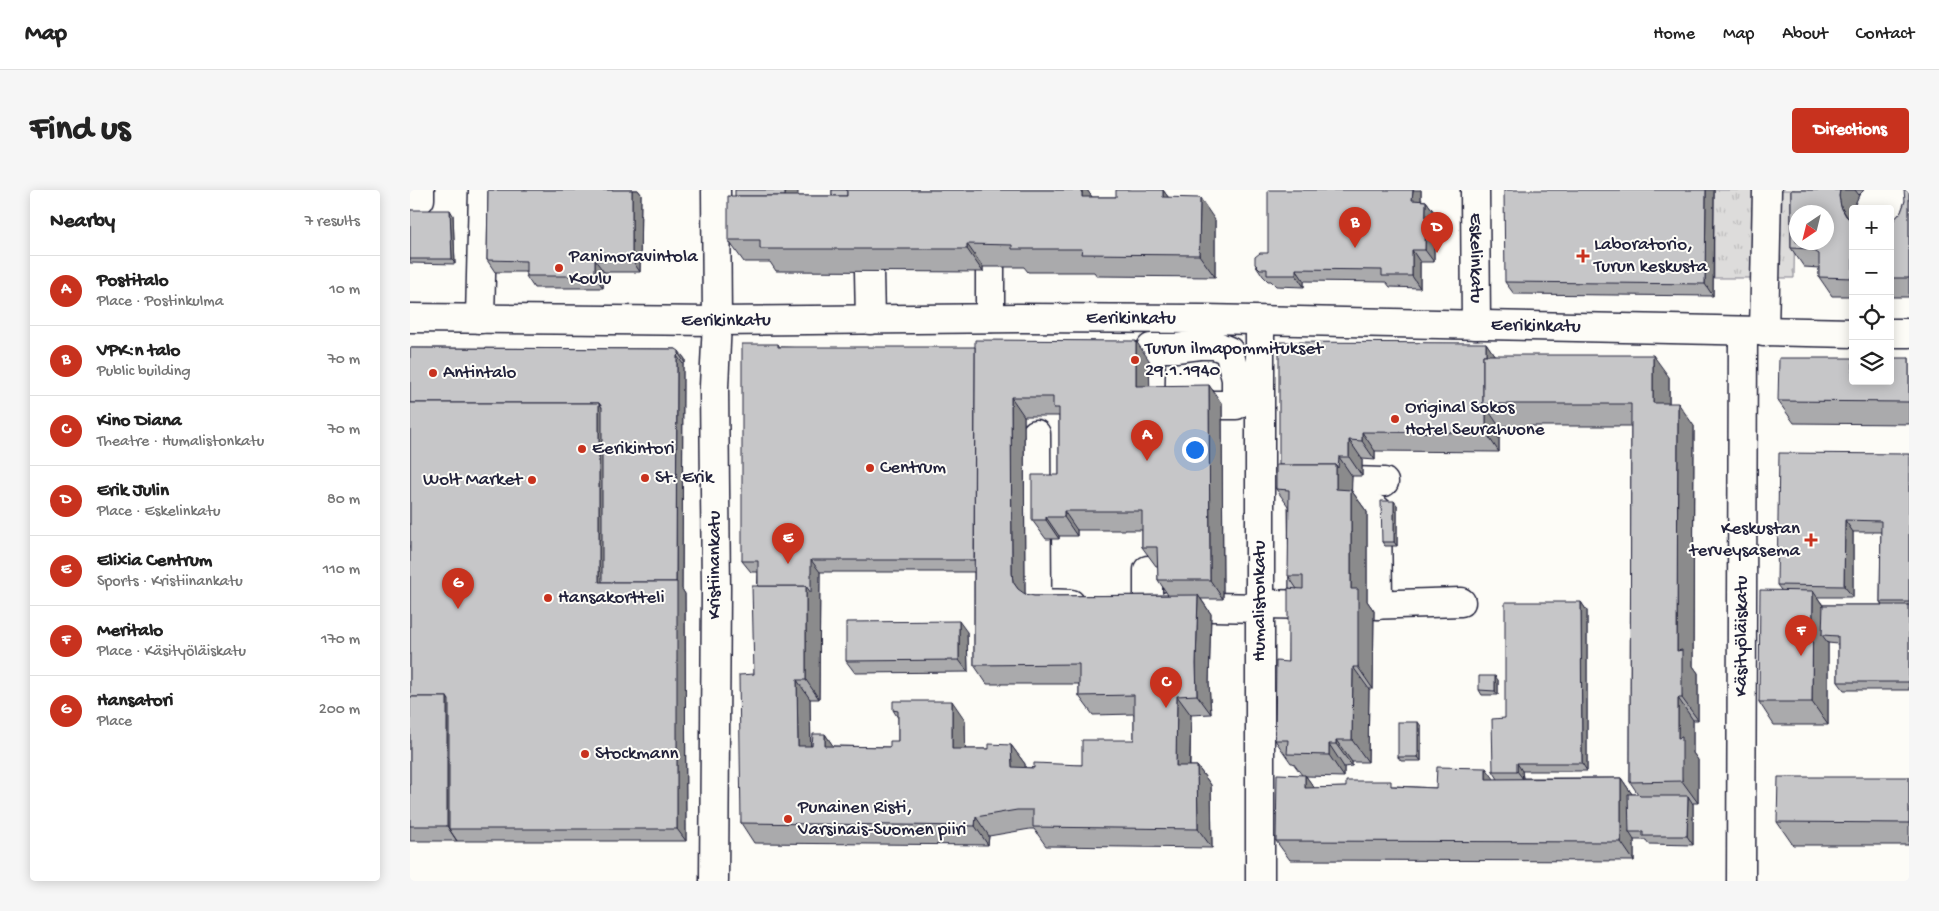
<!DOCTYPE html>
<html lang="en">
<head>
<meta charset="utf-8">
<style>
	body { margin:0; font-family:"Gochi Hand",sans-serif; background:#f6f6f6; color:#222 }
	.controls { position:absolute; right:15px; top:15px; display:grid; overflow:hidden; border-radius:5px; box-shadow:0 2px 12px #0003 }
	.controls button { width:45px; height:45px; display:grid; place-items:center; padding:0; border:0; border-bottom:1px solid #e0e0e0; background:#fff; color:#222; font:25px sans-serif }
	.compass { position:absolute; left:1379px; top:15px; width:45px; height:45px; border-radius:50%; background:#fff; box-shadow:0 2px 12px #0003; rotate:215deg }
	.you { position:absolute; left:784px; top:259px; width:18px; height:18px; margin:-12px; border:4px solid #fff; border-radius:50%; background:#1a73e8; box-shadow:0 0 0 8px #1a73e833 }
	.badge { display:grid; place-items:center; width:32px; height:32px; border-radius:50%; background:#c8321e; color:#fff; font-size:16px; font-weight:700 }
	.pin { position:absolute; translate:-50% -41px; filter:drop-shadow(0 1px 2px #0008) }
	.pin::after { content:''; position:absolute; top:26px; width:18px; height:15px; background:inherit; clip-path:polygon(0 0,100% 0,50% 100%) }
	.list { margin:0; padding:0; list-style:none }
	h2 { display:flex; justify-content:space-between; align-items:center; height:65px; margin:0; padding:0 20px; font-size:21px }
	h2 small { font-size:16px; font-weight:400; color:#767676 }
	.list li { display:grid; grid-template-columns:32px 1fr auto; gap:15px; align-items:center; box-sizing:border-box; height:70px; padding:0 20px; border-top:1px solid #e0e0e0 }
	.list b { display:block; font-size:19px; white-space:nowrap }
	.list p { margin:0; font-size:16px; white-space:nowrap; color:#767676 }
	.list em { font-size:16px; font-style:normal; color:#767676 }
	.icon { flex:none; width:28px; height:28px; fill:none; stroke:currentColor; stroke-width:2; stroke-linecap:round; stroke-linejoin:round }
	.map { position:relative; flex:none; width:1499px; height:691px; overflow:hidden; border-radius:5px }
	header { display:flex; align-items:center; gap:30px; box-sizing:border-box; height:70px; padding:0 25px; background:#fff; border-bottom:1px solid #e0e0e0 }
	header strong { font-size:24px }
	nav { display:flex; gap:28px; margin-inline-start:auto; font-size:18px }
	.intro { display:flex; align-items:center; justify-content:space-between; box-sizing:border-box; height:120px; padding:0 30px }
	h1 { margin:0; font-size:35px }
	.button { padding:12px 22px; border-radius:5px; background:#c8321e; color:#fff; font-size:18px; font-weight:700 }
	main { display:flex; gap:30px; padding:0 30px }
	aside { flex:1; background:#fff; border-radius:5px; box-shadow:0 2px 12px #0003 }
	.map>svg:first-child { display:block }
	.park { fill:url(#park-tufts); stroke:#807f8b }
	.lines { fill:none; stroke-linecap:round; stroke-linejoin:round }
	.minor-casing { stroke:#22223b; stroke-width:31 }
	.minor { stroke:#fdfcf7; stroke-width:28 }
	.wall { fill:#aaaaac; stroke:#22223b; fill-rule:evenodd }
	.shaded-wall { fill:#8b8b8c; stroke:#22223b }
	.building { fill:#c6c6c8; stroke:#22223b; fill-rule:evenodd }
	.poi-dot { fill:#c8321e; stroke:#fdfcf7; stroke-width:2 }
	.labels { text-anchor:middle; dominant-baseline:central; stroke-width:4; stroke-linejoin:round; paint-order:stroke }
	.poi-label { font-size:19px; fill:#22223b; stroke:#fdfcf7; text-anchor:start }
	.street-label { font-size:19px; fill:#22223b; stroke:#fdfcf7 }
</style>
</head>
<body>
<header>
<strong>Map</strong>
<nav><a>Home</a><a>Map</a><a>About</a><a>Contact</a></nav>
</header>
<div class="intro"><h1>Find us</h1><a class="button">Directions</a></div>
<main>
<aside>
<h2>Nearby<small>7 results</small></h2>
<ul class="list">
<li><span class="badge">A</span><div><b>Postitalo</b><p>Place · Postinkulma</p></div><em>10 m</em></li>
<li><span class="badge">B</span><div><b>VPK:n talo</b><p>Public building</p></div><em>70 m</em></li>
<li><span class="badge">C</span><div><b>Kino Diana</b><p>Theatre · Humalistonkatu</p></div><em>70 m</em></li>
<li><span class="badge">D</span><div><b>Erik Julin</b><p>Place · Eskelinkatu</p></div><em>80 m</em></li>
<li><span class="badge">E</span><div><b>Elixia Centrum</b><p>Sports · Kristiinankatu</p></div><em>110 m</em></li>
<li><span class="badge">F</span><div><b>Meritalo</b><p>Place · Käsityöläiskatu</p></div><em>170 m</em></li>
<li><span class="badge">G</span><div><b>Hansatori</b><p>Place</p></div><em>200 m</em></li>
</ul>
</aside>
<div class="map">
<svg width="1499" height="691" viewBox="0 0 1499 691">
	<defs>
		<pattern id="park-tufts" width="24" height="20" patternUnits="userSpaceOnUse" patternTransform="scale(1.25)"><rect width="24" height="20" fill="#dddcdb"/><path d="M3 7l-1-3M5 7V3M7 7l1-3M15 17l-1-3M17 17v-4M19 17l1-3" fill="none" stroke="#bdbcbd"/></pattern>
	</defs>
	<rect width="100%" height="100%" fill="#fdfcf7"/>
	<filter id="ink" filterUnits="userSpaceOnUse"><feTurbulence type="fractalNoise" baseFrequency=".02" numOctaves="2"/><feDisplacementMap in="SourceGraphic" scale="10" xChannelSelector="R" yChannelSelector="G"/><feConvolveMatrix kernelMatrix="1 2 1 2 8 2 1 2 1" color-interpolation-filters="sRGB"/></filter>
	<g filter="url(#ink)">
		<polygon class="park" points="1304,0 1385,0 1384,88 1304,88"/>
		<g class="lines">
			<g class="minor-casing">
				<g id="minor">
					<path id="s1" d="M1065,0L1066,135"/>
					<polyline points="0,9 10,9 10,0"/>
					<polyline points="580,77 580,128"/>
					<polyline points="459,81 460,130"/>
					<path id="s2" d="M0,128L307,131L611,128L795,129L1443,143"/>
					<polyline points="70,129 73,0"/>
					<polyline points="1354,142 1357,0"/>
					<polyline points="1480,143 1499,143"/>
					<polygon points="790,155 805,155 819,161 826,189 826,215 740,215 741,158 766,158"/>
					<polyline points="626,244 627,407 633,413 661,414"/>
					<polyline points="942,291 974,292"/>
					<polyline points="953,312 967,320 968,415"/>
					<polyline points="850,414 909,415"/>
					<polyline points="957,415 1051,412"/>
					<polyline points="738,416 738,380"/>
					<polyline points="759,416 850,418"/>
					<polyline points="304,691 306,399 304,197 307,131 306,0"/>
					<polyline points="850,691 850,131"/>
					<path id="s3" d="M1331,691L1333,141"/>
				</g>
			</g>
			<use href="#minor" class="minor"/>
		</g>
		<g class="wall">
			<polygon points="78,0 228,0 231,4 230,82 194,82 193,98 124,98 116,86 116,82 85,82 77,70"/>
			<polygon points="422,0 677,0 682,7 706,7 753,0 758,7 805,30 805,87 687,86 684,82 618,82 614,77 573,77 573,82 366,81 360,72 334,72 318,50 388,6 422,6"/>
			<polygon points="1011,0 1011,10 1016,11 1024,22 1024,72 1010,72 1010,98 980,97 976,92 894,91 894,97 866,96 861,91 858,91 853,86 845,74 858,63"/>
			<polygon points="1304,0 1303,106 1104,104 1095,92"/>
			<polygon points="1381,0 1454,0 1449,5 1444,15 1442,25 1443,106 1422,106 1409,87 1409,78 1394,77 1381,58"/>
			<polygon points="1499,0 1499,107 1480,107 1480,33 1484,30 1491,22"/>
			<polygon points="0,20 43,25 45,74 0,73"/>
			<path d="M1076,153L1084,165L1259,187V213L1284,236L1283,476L1288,483V530H1283V563L1288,570V613H1283V655L1239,654L1236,650H1224V671L880,670L866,651L892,585L883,573H881L865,550L878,472L879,398L878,316L866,299L869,275ZM1089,236H1221L1220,592L1228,604H1222L1211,588H1113L1112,581H1177V421L1171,412L1095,528L1083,581L1088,589L1026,598L985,596L904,598L896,586L934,587V577L942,576V572H958L959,499H963L964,421L957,411V322L941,300L942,286H952V269L965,270V261L1089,262Z"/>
			<path d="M368,154L370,157L739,170V196L812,214L813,409H791L801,424L799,493L801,524L781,525L780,576H787L801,595L802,658L636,656L624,639H620L579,646L578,655L344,653L331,633L344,484L348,382H341L332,371ZM614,226H649V285L622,330L636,349H649V346H667V340H732V357L746,376H748V390L758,405L624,406L615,404ZM410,382H564V475L577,494H669V506L683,525L724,524V550L672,575L615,578V574L601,555L579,559H555V530L483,520L488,528V551L480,557L423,556L415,544L402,556H401L400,509H409Z"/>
			<polygon points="0,158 266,159 275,169 275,173 273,174 272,399 275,404 276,651 0,651"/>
			<polygon points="1499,168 1499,234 1384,233 1368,211"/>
			<path d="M1499,264V500H1434L1428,492V454L1418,453V535H1364L1349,512L1371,400L1367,395ZM1443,342H1471L1470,412L1472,415H1413L1407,407H1443Z"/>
			<polygon points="987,315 987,356 975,356 972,352"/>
			<polygon points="557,442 558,482 445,483 436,471"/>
			<polygon points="1088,490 1088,505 1072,505 1069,500"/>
			<polygon points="1011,536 1011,571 991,571 988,567"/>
			<polygon points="1499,587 1499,655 1383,655 1367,632"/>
		</g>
		<g class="shaded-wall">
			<polygon points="222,0 228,0 231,4 230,82 222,70"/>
			<polygon points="375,0 388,0 388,28 375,9"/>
			<polygon points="672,0 677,0 687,14 672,7"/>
			<polygon points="753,0 769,22 753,7"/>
			<polygon points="1003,0 1011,0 1011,22 1002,10"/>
			<polygon points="1296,0 1304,0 1303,106 1295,94"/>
			<polygon points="1430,0 1445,0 1449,5 1443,19 1443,36 1431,17 1429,6"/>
			<polygon points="790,8 805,30 805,87 789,65"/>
			<polygon points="1016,11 1024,22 1024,72 1015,60"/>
			<polygon points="40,20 43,25 45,74 42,69"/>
			<polygon points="557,54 573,77 573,82 557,59"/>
			<polygon points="1002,60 1010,72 1010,98 1002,86"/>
			<polygon points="185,70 194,82 193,98 185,86"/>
			<polygon points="886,79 894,91 894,97 886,85"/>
			<polygon points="726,151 739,170 740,206 726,196"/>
			<polygon points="1076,153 1089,172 1076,214"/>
			<polygon points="269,161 275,169 275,173 269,164"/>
			<polygon points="1243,165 1259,187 1259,236 1243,213"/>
			<polygon points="267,166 273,174 272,399 275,404 276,651 267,639 266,396"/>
			<polygon points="799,195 812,214 813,409 800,390"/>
			<polygon points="601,207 614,226 615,402 616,411 603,392 602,383"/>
			<polygon points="189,213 197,225 197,396 189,392"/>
			<polygon points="1268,213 1284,236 1283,476 1288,483 1288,530 1272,508 1267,461"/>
			<polygon points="1076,217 1089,236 1089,262 1076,243"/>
			<polygon points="952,242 965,261 965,270 952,251"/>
			<polygon points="939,250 952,269 952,286 939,267"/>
			<polygon points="929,267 942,286 941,322 926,299 926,275"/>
			<polygon points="941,300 957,322 957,411 964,421 963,499 948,477 941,399"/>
			<polygon points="984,311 987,315 987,356 984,352"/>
			<polygon points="654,321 667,340 667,346 654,327"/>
			<polygon points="636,327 649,346 649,349 636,330"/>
			<polygon points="1435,330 1443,342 1443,407 1434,396"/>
			<polygon points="401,370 410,382 409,509 396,490 396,396"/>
			<polygon points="1403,401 1418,423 1412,445 1418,453 1418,535 1402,512"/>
			<polygon points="788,405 801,424 799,493 801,524 787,505 786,474"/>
			<polygon points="1171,412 1177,421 1177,581 1172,573"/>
			<polygon points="549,431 557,442 558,482 549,470"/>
			<polygon points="943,477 959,499 958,572 942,550"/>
			<polygon points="1085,486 1088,490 1088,505 1085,501"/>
			<polygon points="387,490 400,509 401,575 388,556"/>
			<polygon points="767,506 781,525 779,595 766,576"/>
			<polygon points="37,507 47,522 39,639 47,651 37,636"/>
			<polygon points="1268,508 1283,530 1283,563 1288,570 1288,613 1272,591 1268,548"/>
			<polygon points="542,511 555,530 556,578 542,559"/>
			<polygon points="1008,532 1011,536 1011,571 1008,567"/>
			<polygon points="415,544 428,563 415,556"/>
			<polygon points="926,550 942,572 942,576 926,554"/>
			<polygon points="919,554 934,577 934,587 919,565"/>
			<polygon points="601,555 615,574 616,596 602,577"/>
			<polygon points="1107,573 1112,581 1113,589 1107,581"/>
			<polygon points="787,576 801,595 802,658 788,639"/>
			<polygon points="1076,578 1090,597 1076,589"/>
			<polygon points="895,585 909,604 895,598"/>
			<polygon points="1211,588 1224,607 1219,642 1224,650 1224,671 1211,652"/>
			<polygon points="1278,606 1283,614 1283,655 1277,646"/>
			<polygon points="566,627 579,646 578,655 565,636"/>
		</g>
		<g class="building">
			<polygon points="78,0 222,0 222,70 185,70 185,86 116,86 116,71 77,70"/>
			<rect x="325" y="0" width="50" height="6"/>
			<rect x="422" y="0" width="15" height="6"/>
			<polygon points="437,0 672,0 672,7 706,7 706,0 753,0 753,7 790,8 789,65 671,64 672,59 602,59 602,55 557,54 557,59 350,59 350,50 318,50 318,6 437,6"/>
			<polygon points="858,0 1003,0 1002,10 1016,11 1015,60 1002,60 1002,86 972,86 972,80 886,79 886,85 857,85 857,79 850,79 845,74 845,67 850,63 858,63"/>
			<polygon points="1094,0 1296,0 1295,94 1095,92"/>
			<path d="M1381,0H1430L1429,6L1431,17L1436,26L1443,33V88L1409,87V64L1401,59L1381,58ZM1386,22H1416V52H1386Z"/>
			<polygon points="1494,0 1499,0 1499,88 1480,88 1480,33 1484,30 1491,22 1495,11"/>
			<polygon points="0,20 40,20 42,69 0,69"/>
			<polygon points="565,150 726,151 726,196 799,195 800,390 748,390 747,357 732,357 732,321 654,321 654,327 636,327 636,330 622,330 622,285 649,285 649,218 643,218 643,207 601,207 602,383 603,392 608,399 615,404 624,406 788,405 786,474 787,505 767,506 766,576 787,576 788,639 623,637 623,620 607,620 566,627 565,636 331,633 329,485 344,484 342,396 396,396 396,490 387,490 388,556 402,556 403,544 415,544 415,556 480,557 480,551 488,551 488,521 483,520 483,511 542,511 542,559 579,559 579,554 601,555 602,577 624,578 624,573 672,575 672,550 724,550 724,505 669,506 669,474 564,475"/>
			<polygon points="869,152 1076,153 1076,165 1073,165 1073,214 1076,217 1076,243 952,242 952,251 939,250 939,267 929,267 928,278 926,275 869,275"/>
			<polygon points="332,154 368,154 368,157 565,157 564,370 401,370 401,403 396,396 348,396 348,371 332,371"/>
			<polygon points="0,158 266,159 269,161 269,164 267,166 266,392 192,392 192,217 189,213 0,213"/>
			<polygon points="1073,165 1243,165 1243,213 1268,213 1267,461 1272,460 1272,508 1268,508 1268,548 1272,547 1272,591 1220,592 1221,214 1073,214"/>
			<polygon points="1369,168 1443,168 1443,191 1480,191 1480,168 1499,168 1499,212 1368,211"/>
			<polygon points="0,213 189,213 189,392 267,392 267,639 39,639 39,510 37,507 0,507"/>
			<polygon points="1369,263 1499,264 1499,412 1470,412 1471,331 1435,330 1434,396 1367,395"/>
			<polygon points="866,275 926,275 926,299 941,300 941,399 948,399 948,477 943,477 942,550 926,550 926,554 919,554 919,565 877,564 878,550 865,550 866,471 878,472 878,398 893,399 893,386 878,386 879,300 866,299"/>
			<polygon points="971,311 984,311 984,352 972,352"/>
			<polygon points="879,387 887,399 879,398"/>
			<polygon points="1350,400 1403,401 1402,512 1349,512"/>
			<polygon points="1095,412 1171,412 1172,573 1107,573 1107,581 1083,581 1082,529 1095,528"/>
			<polygon points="1413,415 1499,415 1499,492 1428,492 1428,446 1412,445"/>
			<polygon points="549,431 549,470 436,471 436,432"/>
			<polygon points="1069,486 1085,486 1085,501 1069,500"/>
			<rect x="0" y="507" width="37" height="129"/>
			<rect x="988" y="532" width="20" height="35"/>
			<polygon points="1027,577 1076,578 1076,589 1211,588 1211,652 866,651 867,584 895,585 895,598 936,597 936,591 981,591 981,596 1026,598"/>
			<polygon points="1368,587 1499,587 1499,633 1367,632"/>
			<polygon points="1218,604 1228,604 1230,606 1278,606 1277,646 1233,646 1233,642 1219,642"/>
		</g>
	</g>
	<g class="poi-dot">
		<path d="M1170.5 58.5h5v5h5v5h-5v5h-5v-5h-5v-5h5z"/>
		<circle cx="149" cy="78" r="5"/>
		<circle cx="725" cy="170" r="5"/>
		<circle cx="23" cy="183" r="5"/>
		<circle cx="985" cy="229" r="5"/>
		<circle cx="172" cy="259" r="5"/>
		<circle cx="460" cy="278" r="5"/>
		<circle cx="235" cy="288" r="5"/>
		<circle cx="122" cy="290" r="5"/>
		<path d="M1398.5 342.5h5v5h5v5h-5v5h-5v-5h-5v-5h5z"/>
		<circle cx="138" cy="408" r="5"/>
		<circle cx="175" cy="564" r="5"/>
		<circle cx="378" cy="629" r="5"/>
	</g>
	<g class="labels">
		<g class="poi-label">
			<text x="1184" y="55">Laboratorio,<tspan x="1184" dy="22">Turun keskusta</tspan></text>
			<text x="159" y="67">Panimoravintola<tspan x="159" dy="22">Koulu</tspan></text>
			<text x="735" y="159">Turun ilmapommitukset<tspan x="735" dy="22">29.1.1940</tspan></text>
			<text x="33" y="183">Antintalo</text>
			<text x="995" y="218">Original Sokos<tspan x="995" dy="22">Hotel Seurahuone</tspan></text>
			<text x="182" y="259">Eerikintori</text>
			<text x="470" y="278">Centrum</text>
			<text x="245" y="288">St. Erik</text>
			<text x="112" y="290" text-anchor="end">Wolt Market</text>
			<text x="1390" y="339" text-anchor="end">Keskustan<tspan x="1390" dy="22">terveysasema</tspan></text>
			<text x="148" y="408">Hansakortteli</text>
			<text x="185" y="564">Stockmann</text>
			<text x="388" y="618">Punainen Risti,<tspan x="388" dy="22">Varsinais-Suomen piiri</tspan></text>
		</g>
		<g class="street-label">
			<text stroke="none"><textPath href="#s1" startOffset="68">Eskelinkatu</textPath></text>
			<text stroke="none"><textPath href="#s2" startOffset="721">Eerikinkatu</textPath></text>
			<text stroke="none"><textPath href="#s2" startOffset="316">Eerikinkatu</textPath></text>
			<text stroke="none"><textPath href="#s2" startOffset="1126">Eerikinkatu</textPath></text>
			<text transform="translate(305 375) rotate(-90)">Kristiinankatu</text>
			<text transform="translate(850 411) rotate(-90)">Humalistonkatu</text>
			<text stroke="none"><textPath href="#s3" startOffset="245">Käsityöläiskatu</textPath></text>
		</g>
	</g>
</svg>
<div class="controls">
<button>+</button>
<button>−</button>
<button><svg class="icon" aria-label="locate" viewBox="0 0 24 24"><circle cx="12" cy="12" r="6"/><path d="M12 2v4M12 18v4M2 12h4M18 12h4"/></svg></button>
<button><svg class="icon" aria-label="layers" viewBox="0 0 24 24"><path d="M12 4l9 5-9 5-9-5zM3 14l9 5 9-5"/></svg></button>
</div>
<svg class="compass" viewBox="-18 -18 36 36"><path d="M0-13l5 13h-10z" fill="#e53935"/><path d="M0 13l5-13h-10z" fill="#767676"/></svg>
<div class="you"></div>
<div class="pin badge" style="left:737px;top:271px">A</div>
<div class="pin badge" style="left:945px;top:58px">B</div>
<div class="pin badge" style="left:756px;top:518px">C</div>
<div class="pin badge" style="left:1027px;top:63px">D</div>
<div class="pin badge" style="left:378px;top:374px">E</div>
<div class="pin badge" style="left:1391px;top:466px">F</div>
<div class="pin badge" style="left:48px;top:419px">G</div>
</div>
</main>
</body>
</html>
